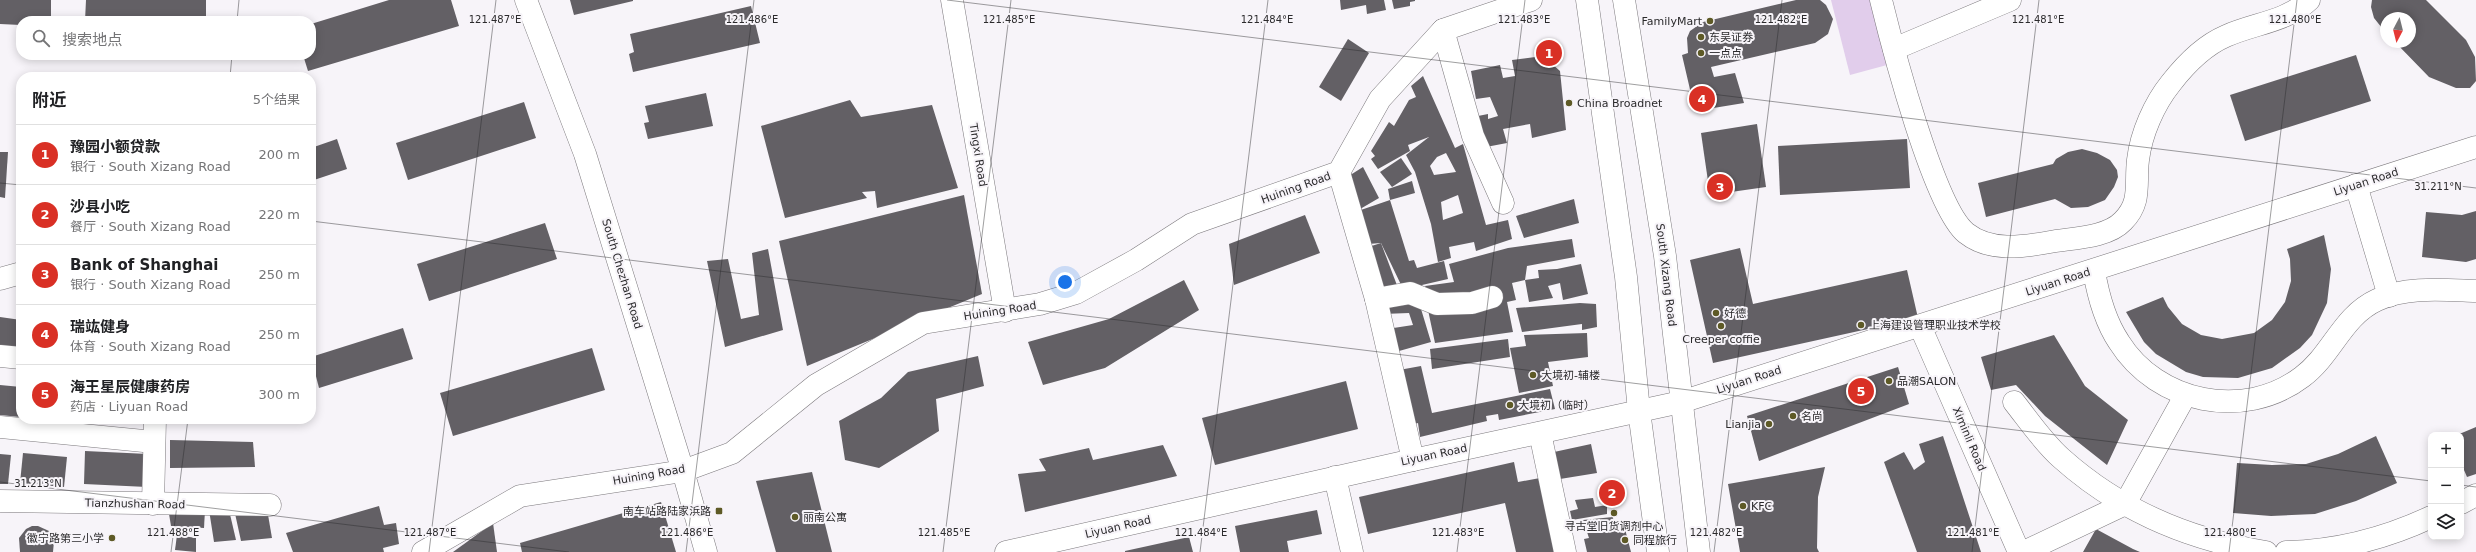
<!DOCTYPE html>
<html lang="zh">
<head>
<meta charset="utf-8">
<style>
	body { margin:0; font-family:"DejaVu Sans","Noto Sans SC",sans-serif; background:#f2f2f2; color:#202124 }
	.controls { position:absolute; right:12px; bottom:12px; display:grid; overflow:hidden; border-radius:8px; box-shadow:0 2px 10px #0003 }
	.controls button { width:36px; height:36px; display:grid; place-items:center; padding:0; border:0; border-bottom:1px solid #e0e0e0; background:#fff; color:#202124; font:20px sans-serif }
	.compass { position:absolute; left:2380px; top:12px; width:36px; height:36px; border-radius:50%; background:#fff; box-shadow:0 2px 10px #0003; rotate:187deg }
	.you { position:absolute; left:1065px; top:282px; width:14px; height:14px; margin:-10px; border:3px solid #fff; border-radius:50%; background:#1a73e8; box-shadow:0 0 0 6px #1a73e833 }
	.badge { display:grid; place-items:center; width:26px; height:26px; border-radius:50%; background:#d93025; color:#fff; font-size:13px; font-weight:700 }
	.pin { position:absolute; translate:-50% -50%; border:2px solid #fff; box-shadow:0 1px 4px #0006 }
	.list { margin:0; padding:0; list-style:none }
	h2 { display:flex; justify-content:space-between; align-items:center; height:52px; margin:0; padding:0 16px; font-size:17px }
	h2 small { font-size:13px; font-weight:400; color:#757577 }
	.list li { display:grid; grid-template-columns:26px 1fr auto; gap:12px; align-items:center; box-sizing:border-box; height:60px; padding:0 16px; border-top:1px solid #e0e0e0 }
	.list b { display:block; font-size:15px; white-space:nowrap }
	.list p { margin:0; font-size:13px; white-space:nowrap; color:#757577 }
	.list em { font-size:13px; font-style:normal; color:#757577 }
	.icon { flex:none; width:22px; height:22px; fill:none; stroke:currentColor; stroke-width:2; stroke-linecap:round; stroke-linejoin:round }
	.map { position:relative; flex:none; width:2476px; height:552px; overflow:hidden }
	.search { position:absolute; background:#fff; box-shadow:0 2px 10px #0003; left:16px; top:16px; width:300px; height:44px; display:flex; align-items:center; gap:10px; box-sizing:border-box; padding:0 14px; border-radius:16px; color:#757577; font-size:15px }
	.panel { position:absolute; background:#fff; box-shadow:0 2px 10px #0003; left:16px; top:72px; width:300px; height:352px; border-radius:16px }
	.map>svg:first-child { display:block }
	.green { fill:#e1cdeb }
	.building { fill:#636065; fill-rule:evenodd }
	.lines { fill:none; stroke-linecap:round; stroke-linejoin:round }
	.minor-casing { stroke:#7c797d; stroke-width:23 }
	.major-casing { stroke:#7c797d; stroke-width:23 }
	.minor { stroke:#fff; stroke-width:22 }
	.major { stroke:#fff; stroke-width:22 }
	.ticks { fill:none; stroke:#2b2a2c; stroke-width:1; stroke-opacity:0.45 }
	.poi-dot { fill:#5e5a26; stroke:#f7f4f9; stroke-width:1.5 }
	.labels { text-anchor:middle; dominant-baseline:central; stroke-width:4; stroke-linejoin:round; paint-order:stroke }
	.poi-label { font-size:11px; fill:#2b2a2c; stroke:#f7f4f9; text-anchor:start }
	.street-label { font-size:11px; fill:#2b2a2c; stroke:#f7f4f9 }
	.ticks-label { font-size:10px; text-anchor:middle; fill:#2b2a2c; stroke:#f7f4f9; stroke-width:4; stroke-linejoin:round; paint-order:stroke }
</style>
</head>
<body>
<div class="map">
<svg width="2476" height="552" viewBox="0 0 2476 552">
	<rect width="100%" height="100%" fill="#f7f4f9"/>
	<polygon class="green" points="1831,0 1881,0 1898,62 1850,75"/>
	<g class="building">
		<polygon points="0,0 51,0 51,21 21,21 21,25 0,24"/>
		<polygon points="86,0 206,0 206,17 199,16 199,21 155,18 155,21 141,21 141,17 110,16 110,21 85,21"/>
		<polygon points="389,0 451,0 459,26 308,71 303,55 311,55 311,24"/>
		<polygon points="570,0 633,0 633,1 574,15"/>
		<polygon points="1340,0 1384,0 1386,10 1367,14 1366,5 1341,10"/>
		<polygon points="1392,0 1415,0 1415,1 1410,2 1410,6 1394,9"/>
		<polygon points="1796,0 1820,0 1826,5 1833,19 1828,34 1815,43 1711,67 1714,77 1735,73 1744,103 1695,111 1682,55 1688,53 1687,38 1690,31 1703,22"/>
		<polygon points="2372,0 2426,0 2466,40 2475,57 2476,81 2470,88 2456,88 2429,77 2395,42 2410,42 2410,18 2386,18 2386,33 2374,18 2371,7"/>
		<polygon points="751,6 760,43 633,72 629,54 634,52 630,34"/>
		<polygon points="1348,39 1369,53 1341,101 1319,87"/>
		<polygon points="2356,55 2371,101 2245,141 2230,95"/>
		<polygon points="1543,56 1560,71 1566,130 1532,138 1530,124 1503,129 1507,143 1486,147 1478,116 1488,114 1488,119 1498,116 1490,97 1476,99 1471,71 1500,65 1503,78 1515,76 1512,60"/>
		<path d="M1423,76L1455,148L1463,144L1486,225L1508,220L1512,239L1476,251L1474,242L1449,247L1451,258L1438,262L1431,224L1415,172L1406,155L1429,137L1408,145L1410,151L1378,169L1371,159L1375,156L1371,151L1389,122L1394,126L1409,100L1416,97L1411,86ZM1446,153L1456,172L1434,175L1430,166L1437,157ZM1458,195L1463,213L1443,220L1441,202Z"/>
		<polygon points="706,93 713,126 648,139 644,123 649,122 645,106"/>
		<polygon points="850,100 861,117 932,105 958,188 877,208 875,191 862,192 867,198 785,218 761,126"/>
		<polygon points="524,102 536,138 408,180 396,143"/>
		<polygon points="1757,124 1766,187 1710,195 1701,133"/>
		<polygon points="337,139 347,169 311,181 311,148"/>
		<polygon points="1907,139 1910,188 1780,195 1778,146"/>
		<polygon points="2082,149 2097,153 2110,160 2117,170 2118,177 2114,187 2105,200 2088,207 2071,208 2055,199 1986,217 1978,183 2053,164 2056,159 2068,152"/>
		<polygon points="0,152 8,152 5,198 0,197"/>
		<polygon points="1401,158 1412,174 1392,187 1380,172"/>
		<polygon points="1363,167 1379,198 1355,212 1390,200 1409,261 1414,260 1417,268 1444,261 1448,279 1422,285 1423,288 1404,291 1381,243 1368,244 1355,212 1344,179"/>
		<polygon points="1412,181 1415,193 1390,200 1388,189"/>
		<polygon points="964,195 982,294 807,366 779,241"/>
		<polygon points="1574,199 1579,223 1524,238 1516,216"/>
		<polygon points="2476,211 2476,259 2466,262 2422,257 2426,212 2462,215"/>
		<polygon points="1305,215 1320,253 1234,285 1229,244"/>
		<polygon points="545,223 557,259 429,301 417,264"/>
		<polygon points="2324,235 2331,269 2327,303 2312,335 2300,348 2272,368 2238,378 2203,377 2186,372 2156,354 2144,342 2126,312 2163,297 2168,307 2182,324 2201,335 2222,339 2254,333 2272,320 2285,302 2291,281 2290,259 2287,249"/>
		<polygon points="1572,239 1575,257 1527,266 1525,280 1512,283 1516,300 1507,302 1513,332 1435,343 1428,310 1478,291 1431,298 1425,286 1454,282 1449,264 1508,248"/>
		<polygon points="1381,243 1398,288 1380,293 1365,248"/>
		<polygon points="1740,248 1753,304 1907,270 1918,318 1713,363 1690,260"/>
		<polygon points="768,249 783,330 725,347 707,261 728,259 741,319 759,315 752,253"/>
		<polygon points="1581,264 1588,294 1563,300 1560,283 1548,286 1553,298 1529,302 1525,280 1539,278 1538,270 1557,269"/>
		<polygon points="1184,280 1199,310 1105,368 1043,385 1028,342 1109,319"/>
		<polygon points="1418,299 1431,342 1392,353 1387,329 1413,325 1409,313 1383,314 1381,301"/>
		<polygon points="1580,303 1596,304 1597,327 1582,330 1582,324 1522,332 1516,308"/>
		<polygon points="0,317 21,320 21,351 0,349"/>
		<polygon points="403,328 413,359 319,388 311,357"/>
		<polygon points="1587,333 1588,357 1548,362 1553,386 1519,393 1510,348 1526,346 1524,335"/>
		<polygon points="2054,335 2085,386 2128,420 2107,465 2045,416 2016,385 1991,390 1981,357"/>
		<polygon points="1508,339 1510,357 1432,369 1430,349"/>
		<polygon points="592,348 605,390 453,436 440,393"/>
		<polygon points="978,356 984,386 936,399 939,431 879,468 845,460 839,421 881,398 908,372"/>
		<polygon points="1421,366 1432,413 1550,389 1555,409 1499,420 1498,414 1486,416 1487,421 1420,437 1418,423 1411,425 1399,370"/>
		<polygon points="1898,367 1909,404 1759,461 1747,416"/>
		<polygon points="1346,381 1358,429 1215,465 1202,418"/>
		<polygon points="0,385 21,387 20,417 0,415"/>
		<polygon points="2476,427 2476,474 2467,477 2461,463 2461,435 2457,435"/>
		<polygon points="1943,436 1981,552 1917,552 1884,462 1904,452 1914,470 1925,462 1919,444"/>
		<polygon points="2376,436 2397,483 2356,501 2315,514 2271,516 2233,513 2237,463 2272,465 2306,464 2338,454"/>
		<polygon points="170,440 253,442 255,467 170,468"/>
		<polygon points="1591,444 1597,473 1560,479 1554,452"/>
		<polygon points="1163,445 1177,476 1025,512 1018,474 1046,471 1039,459 1089,448 1093,460"/>
		<polygon points="85,451 148,454 147,487 84,484"/>
		<polygon points="23,453 67,457 64,487 20,483"/>
		<polygon points="0,454 11,455 8,484 0,484"/>
		<polygon points="1514,462 1518,482 1540,478 1556,552 1516,552 1505,503 1368,534 1359,497"/>
		<polygon points="1825,467 1818,497 1817,548 1819,552 1740,552 1728,484"/>
		<polygon points="812,472 832,552 776,552 756,481"/>
		<polygon points="1593,498 1595,507 1607,505 1607,514 1572,520 1570,511 1578,509 1575,500"/>
		<polygon points="661,502 676,552 522,552 520,543"/>
		<polygon points="379,506 384,525 396,523 399,544 383,548 384,552 293,552 286,533"/>
		<polygon points="168,508 205,510 204,528 171,526"/>
		<polygon points="234,509 267,509 272,538 241,541"/>
		<polygon points="209,510 229,510 236,540 214,542"/>
		<polygon points="1317,510 1322,534 1287,541 1289,552 1240,552 1235,526"/>
		<polygon points="1613,517 1614,530 1625,529 1631,552 1587,552 1584,539 1589,538 1583,520"/>
		<polygon points="493,523 497,552 453,552"/>
		<polygon points="32,526 38,526 49,531 54,541 53,552 20,552 19,538 26,529"/>
		<polygon points="2096,529 2133,549 2140,552 2083,552"/>
		<polygon points="177,535 196,538 196,552 175,550"/>
		<polygon points="1189,537 1193,552 1125,552 1125,551"/>
	</g>
	<g class="lines">
		<g class="minor-casing">
			<g id="minor">
				<polyline points="526,0 585,154 683,471 706,552"/>
				<polyline points="952,0 1005,311"/>
				<path d="M1881,0C1892,45 1934,207 1966,233C1990,252 2022,247 2050,242C2072,238 2107,238 2123,221C2142,202 2135,184 2138,160C2141,134 2154,104 2171,83C2185,65 2205,45 2226,36C2255,23 2286,22 2309,0"/>
				<polyline points="1443,30 1473,136 1503,203"/>
				<polyline points="1894,49 2010,0"/>
				<polyline points="1339,172 1376,299 1413,460"/>
				<polyline points="2356,185 2389,296"/>
				<path d="M2094,271C2098,295 2105,321 2119,342C2157,403 2244,421 2302,377C2332,355 2342,316 2377,300C2406,286 2445,290 2476,291"/>
				<polyline points="0,279 21,273"/>
				<polyline points="1376,299 1410,293 1437,304 1472,303 1492,297"/>
				<polyline points="1920,326 2019,552"/>
				<polyline points="0,356 21,358"/>
				<path d="M2014,402C2029,421 2043,442 2061,458C2119,510 2190,540 2266,552"/>
				<polyline points="0,427 154,442"/>
				<polyline points="1540,433 1565,552"/>
				<polyline points="1335,477 1352,552"/>
				<polyline points="0,501 270,505"/>
				<polyline points="2461,503 2476,495"/>
				<polyline points="153,504 155,419"/>
				<polyline points="423,552 520,496 683,471 732,453 816,385 923,323 1040,304 1076,293 1136,260 1192,224 1339,172 1380,99 1443,30 1531,0"/>
				<polyline points="1006,552 1413,460 1681,402 2476,147"/>
				<polyline points="2024,552 2125,504 2185,396"/>
				<path d="M2286,552C2336,551 2386,538 2431,517"/>
			</g>
		</g>
		<g class="major-casing">
			<g id="major">
				<polyline points="1587,0 1626,277 1639,411 1658,552"/>
				<polyline points="1624,0 1665,256 1699,552"/>
			</g>
		</g>
		<use href="#minor" class="minor"/>
		<use href="#major" class="major"/>
	</g>
	<path class="ticks" d="M947,0L2476,188M237,21L239,0M230,77L232,55M0,183L21,185M311,221L2431,481M0,482L569,552M2461,485L2476,487M171,552L188,419M429,552L496,0M686,552L754,0M943,552L1011,0M1200,552L1268,0M1457,552L1525,0M1714,552L1782,0M1972,552L2039,0M2229,552L2297,0"/>
	<g class="poi-dot">
		<circle cx="1710" cy="21" r="4"/>
		<circle cx="1701" cy="37" r="4"/>
		<circle cx="1701" cy="53" r="4"/>
		<circle cx="1569" cy="103" r="4"/>
		<circle cx="1716" cy="313" r="4"/>
		<circle cx="1861" cy="325" r="4"/>
		<circle cx="1721" cy="326" r="4"/>
		<circle cx="1533" cy="375" r="4"/>
		<circle cx="1889" cy="381" r="4"/>
		<circle cx="1510" cy="405" r="4"/>
		<circle cx="1793" cy="416" r="4"/>
		<circle cx="1769" cy="424" r="4"/>
		<circle cx="1743" cy="506" r="4"/>
		<rect x="715" y="507" width="8" height="8" rx="2"/>
		<circle cx="1614" cy="513" r="4"/>
		<circle cx="795" cy="517" r="4"/>
		<circle cx="112" cy="538" r="4"/>
		<circle cx="1625" cy="540" r="4"/>
	</g>
	<g class="labels">
		<g class="poi-label">
			<text x="1702" y="21" text-anchor="end">FamilyMart</text>
			<text x="1709" y="37">东吴证券</text>
			<text x="1709" y="53">一点点</text>
			<text x="1577" y="103">China Broadnet</text>
			<text x="1724" y="313">好德</text>
			<text x="1869" y="325">上海建设管理职业技术学校</text>
			<text x="1721" y="339" text-anchor="middle">Creeper coffie</text>
			<text x="1541" y="375">大境初-辅楼</text>
			<text x="1897" y="381">品潮SALON</text>
			<text x="1518" y="405">大境初（临时）</text>
			<text x="1801" y="416">名尚</text>
			<text x="1761" y="424" text-anchor="end">Lianjia</text>
			<text x="1751" y="506">KFC</text>
			<text x="711" y="511" text-anchor="end">南车站路陆家浜路</text>
			<text x="803" y="517">丽南公寓</text>
			<text x="1614" y="526" text-anchor="middle">寻古堂旧货调剂中心</text>
			<text x="104" y="538" text-anchor="end">徽宁路第三小学</text>
			<text x="1633" y="540">同程旅行</text>
		</g>
		<g class="street-label">
			<text transform="translate(978 155) rotate(81)">Tingxi Road</text>
			<text transform="translate(2366 182) rotate(-18)">Liyuan Road</text>
			<text transform="translate(1296 188) rotate(-20)">Huining Road</text>
			<text transform="translate(622 274) rotate(73)">South Chezhan Road</text>
			<text transform="translate(1666 275) rotate(83)">South Xizang Road</text>
			<text transform="translate(2058 282) rotate(-18)">Liyuan Road</text>
			<text transform="translate(1000 311) rotate(-9)">Huining Road</text>
			<text transform="translate(1749 380) rotate(-18)">Liyuan Road</text>
			<text transform="translate(1969 439) rotate(67)">Ximinli Road</text>
			<text transform="translate(1434 455) rotate(-12)">Liyuan Road</text>
			<text transform="translate(649 475) rotate(-10)">Huining Road</text>
			<text transform="translate(135 504) rotate(1)">Tianzhushan Road</text>
			<text transform="translate(1118 527) rotate(-13)">Liyuan Road</text>
		</g>
	</g>
	<g class="ticks-label">
		<text x="495" y="23">121.487°E</text>
		<text x="752" y="23">121.486°E</text>
		<text x="1009" y="23">121.485°E</text>
		<text x="1267" y="23">121.484°E</text>
		<text x="1524" y="23">121.483°E</text>
		<text x="1781" y="23">121.482°E</text>
		<text x="2038" y="23">121.481°E</text>
		<text x="2295" y="23">121.480°E</text>
		<text x="2438" y="190">31.211°N</text>
		<text x="38" y="487">31.213°N</text>
		<text x="173" y="536">121.488°E</text>
		<text x="430" y="536">121.487°E</text>
		<text x="687" y="536">121.486°E</text>
		<text x="944" y="536">121.485°E</text>
		<text x="1201" y="536">121.484°E</text>
		<text x="1458" y="536">121.483°E</text>
		<text x="1716" y="536">121.482°E</text>
		<text x="1973" y="536">121.481°E</text>
		<text x="2230" y="536">121.480°E</text>
	</g>
</svg>
<div class="controls">
<button>+</button>
<button>−</button>
<button><svg class="icon" aria-label="layers" viewBox="0 0 24 24"><path d="M12 4l9 5-9 5-9-5zM3 14l9 5 9-5"/></svg></button>
</div>
<svg class="compass" viewBox="-18 -18 36 36"><path d="M0-13l5 13h-10z" fill="#e53935"/><path d="M0 13l5-13h-10z" fill="#757577"/></svg>
<div class="you"></div>
<div class="pin badge" style="left:1549px;top:53px">1</div>
<div class="pin badge" style="left:1612px;top:493px">2</div>
<div class="pin badge" style="left:1720px;top:187px">3</div>
<div class="pin badge" style="left:1702px;top:99px">4</div>
<div class="pin badge" style="left:1861px;top:391px">5</div>
<div class="search"><svg class="icon" aria-label="search" viewBox="0 0 24 24"><circle cx="10" cy="10" r="6"/><path d="M15 15l6 6"/></svg>搜索地点</div>
<section class="panel">
<h2>附近<small>5个结果</small></h2>
<ul class="list">
<li><span class="badge">1</span><div><b>豫园小额贷款</b><p>银行 · South Xizang Road</p></div><em>200 m</em></li>
<li><span class="badge">2</span><div><b>沙县小吃</b><p>餐厅 · South Xizang Road</p></div><em>220 m</em></li>
<li><span class="badge">3</span><div><b>Bank of Shanghai</b><p>银行 · South Xizang Road</p></div><em>250 m</em></li>
<li><span class="badge">4</span><div><b>瑞竑健身</b><p>体育 · South Xizang Road</p></div><em>250 m</em></li>
<li><span class="badge">5</span><div><b>海王星辰健康药房</b><p>药店 · Liyuan Road</p></div><em>300 m</em></li>
</ul>
</section>
</div>
</body>
</html>
